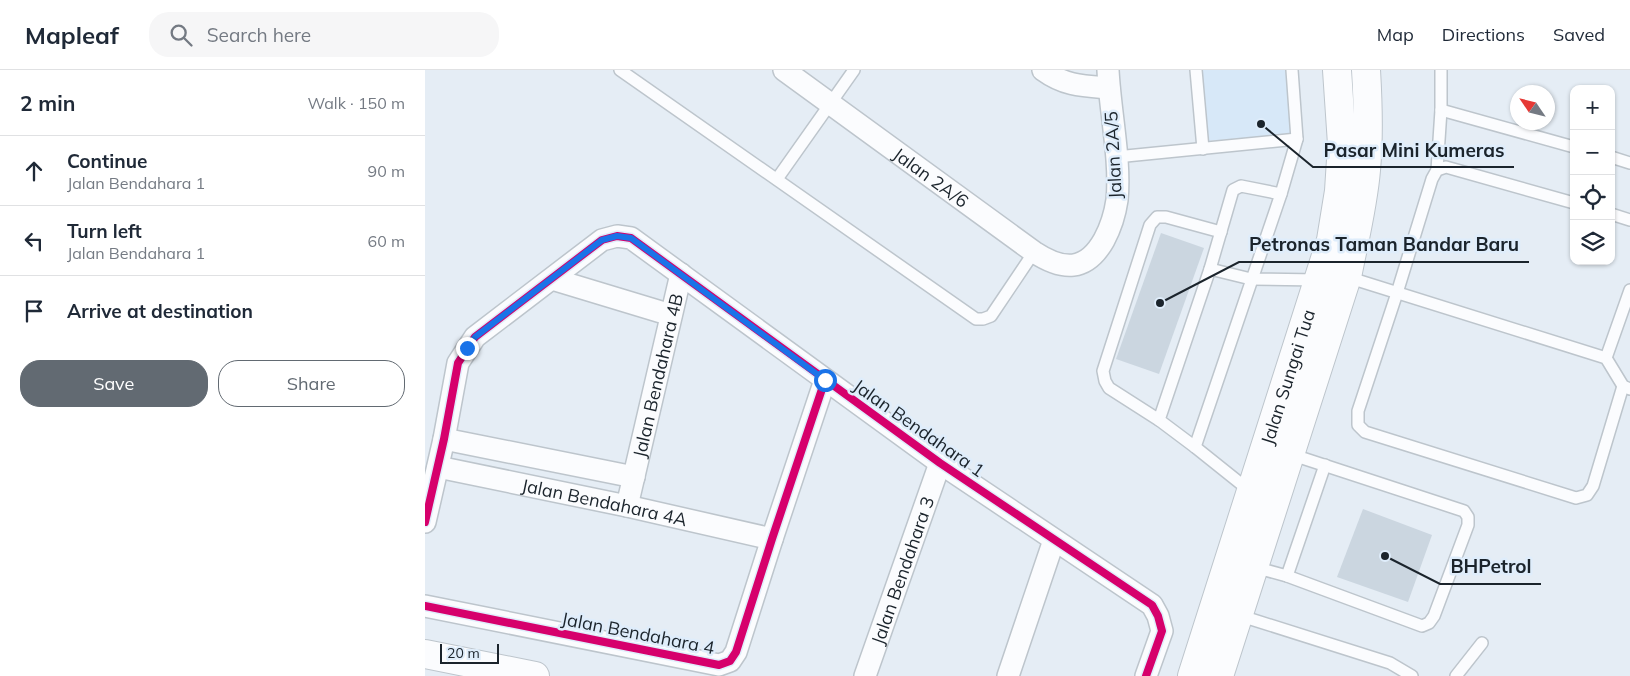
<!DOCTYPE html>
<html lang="en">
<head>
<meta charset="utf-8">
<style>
	body { margin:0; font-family:Mulish,sans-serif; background:#f6f6f7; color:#1f2937 }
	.controls { position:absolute; right:15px; top:15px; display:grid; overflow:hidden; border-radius:10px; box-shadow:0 1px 4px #0004 }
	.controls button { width:45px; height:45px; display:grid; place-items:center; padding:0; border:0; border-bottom:1px solid #e0e1e3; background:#fff; color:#1f2937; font:25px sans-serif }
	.compass { position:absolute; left:1085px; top:15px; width:45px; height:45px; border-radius:50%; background:#fff; box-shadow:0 1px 4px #0004; rotate:305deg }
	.scale { position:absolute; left:15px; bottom:12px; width:59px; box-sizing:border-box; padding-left:5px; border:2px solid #1b242c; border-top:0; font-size:14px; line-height:18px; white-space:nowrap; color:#1b242c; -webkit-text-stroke:4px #dfedfb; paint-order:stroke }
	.stop { position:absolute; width:15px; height:15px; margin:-11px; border:4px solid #1a73e8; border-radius:50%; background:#fff }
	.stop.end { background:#1a73e8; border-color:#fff; box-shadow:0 1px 5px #0008 }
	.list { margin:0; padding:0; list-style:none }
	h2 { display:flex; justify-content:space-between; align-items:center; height:65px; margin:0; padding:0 20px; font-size:21px }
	h2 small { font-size:16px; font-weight:400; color:#747a83 }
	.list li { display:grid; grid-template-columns:32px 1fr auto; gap:15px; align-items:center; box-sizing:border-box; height:70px; padding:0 20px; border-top:1px solid #e0e1e3 }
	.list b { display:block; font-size:19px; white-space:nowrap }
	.list p { margin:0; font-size:16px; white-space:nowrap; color:#747a83 }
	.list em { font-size:16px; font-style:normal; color:#747a83 }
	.actions { display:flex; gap:10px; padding:15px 20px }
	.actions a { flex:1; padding:11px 0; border:1px solid #626a72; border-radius:20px; text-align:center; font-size:18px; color:#626a72 }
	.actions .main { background:#626a72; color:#fff }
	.icon { flex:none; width:28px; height:28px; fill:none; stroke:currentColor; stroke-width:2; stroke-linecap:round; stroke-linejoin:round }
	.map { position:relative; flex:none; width:1205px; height:606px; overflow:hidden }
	header { display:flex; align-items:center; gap:30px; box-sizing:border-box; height:70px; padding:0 25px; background:#fff; border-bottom:1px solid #e0e1e3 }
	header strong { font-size:24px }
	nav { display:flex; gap:28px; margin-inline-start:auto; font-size:18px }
	.search { width:350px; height:45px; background:#f6f6f7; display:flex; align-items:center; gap:12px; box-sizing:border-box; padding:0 18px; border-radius:20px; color:#747a83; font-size:19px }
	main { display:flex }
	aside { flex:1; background:#fff }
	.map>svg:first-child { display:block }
	.built { fill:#d7e8f8 }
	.building { fill:#cbd6e0 }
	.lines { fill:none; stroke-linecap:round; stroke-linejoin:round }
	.lane-casing { stroke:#bdc5cc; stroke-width:14 }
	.street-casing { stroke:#bdc5cc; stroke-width:24 }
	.secondary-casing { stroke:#bdc5cc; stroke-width:30 }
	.lane { stroke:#fbfcfe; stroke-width:11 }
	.street { stroke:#fbfcfe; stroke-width:21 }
	.secondary { stroke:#fbfcfe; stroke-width:28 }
	.cycleway-casing { stroke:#dfedfb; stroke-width:11 }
	.cycleway { stroke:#d6006c; stroke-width:8 }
	.route { stroke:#1a73e8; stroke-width:6 }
	.labels { text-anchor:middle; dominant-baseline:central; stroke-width:5; stroke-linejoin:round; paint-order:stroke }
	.street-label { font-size:18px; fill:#1b242c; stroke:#dfedfb }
	.leader { fill:none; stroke:#1b242c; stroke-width:2 }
	.callout-dot { fill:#1b242c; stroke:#dfedfb; stroke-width:2 }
	.callout-label { font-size:19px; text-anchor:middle; font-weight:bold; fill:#1b242c; stroke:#dfedfb; stroke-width:5; stroke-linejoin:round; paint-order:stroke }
</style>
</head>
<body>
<header>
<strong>Mapleaf</strong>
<div class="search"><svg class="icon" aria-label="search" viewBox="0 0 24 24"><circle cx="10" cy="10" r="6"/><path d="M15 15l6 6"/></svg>Search here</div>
<nav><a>Map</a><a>Directions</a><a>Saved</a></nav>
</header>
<main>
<aside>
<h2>2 min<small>Walk · 150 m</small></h2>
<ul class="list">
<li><svg class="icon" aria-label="ahead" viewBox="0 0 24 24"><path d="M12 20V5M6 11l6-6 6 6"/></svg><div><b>Continue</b><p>Jalan Bendahara 1</p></div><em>90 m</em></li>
<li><svg class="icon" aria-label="left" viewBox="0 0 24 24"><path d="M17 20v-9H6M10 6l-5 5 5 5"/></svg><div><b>Turn left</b><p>Jalan Bendahara 1</p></div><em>60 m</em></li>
<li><svg class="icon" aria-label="arrive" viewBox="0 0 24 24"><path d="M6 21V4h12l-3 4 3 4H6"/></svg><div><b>Arrive at destination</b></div></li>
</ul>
<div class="actions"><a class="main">Save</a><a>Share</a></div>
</aside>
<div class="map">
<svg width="1205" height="606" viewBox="0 0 1205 606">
	<rect width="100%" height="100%" fill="#e5edf5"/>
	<polygon class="built" points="777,0 863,0 867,64 783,71"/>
	<g class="building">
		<polygon points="736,163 779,178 734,304 691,289"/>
		<polygon points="938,439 1007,465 983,532 912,507"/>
	</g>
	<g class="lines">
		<g class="lane-casing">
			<g id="lane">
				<polyline points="195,0 551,249 558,249 566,246 609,182"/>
				<polyline points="771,0 778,79"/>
				<polyline points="1016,40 1149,77"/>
				<polyline points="691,87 872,69"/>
				<polyline points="1186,87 1205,93"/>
				<polyline points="1012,100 1016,40 1016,0"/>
				<polyline points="352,109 429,0"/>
				<polyline points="1149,133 1021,97 1012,100 1007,109 972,223 933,341 933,355 940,362 1151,428 1162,425 1168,416 1198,316"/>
				<polyline points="1186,144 1205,150"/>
				<polyline points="785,199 826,209 894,210"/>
				<polyline points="922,207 1181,288 1198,316 1205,319"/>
				<polyline points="1181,288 1205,220"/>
				<polyline points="734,350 684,318 680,311 678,301 725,155 732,147 741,147 796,162"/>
				<polyline points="770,377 856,124 872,69 867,0"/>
				<polyline points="825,421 770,377 734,350 785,199 808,120 816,116 856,124"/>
				<polyline points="829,497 862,506 997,556 1004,553 1009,546 1043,455 1043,447 1039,441 865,384"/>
				<polyline points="862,506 900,395"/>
				<polyline points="813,545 965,593 987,606"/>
				<polyline points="1031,606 1057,573"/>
			</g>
		</g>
		<g class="street-casing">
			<g id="street">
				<path id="s1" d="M359,0L609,182C638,201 661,202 679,170C686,157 690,144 692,130C696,91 685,41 683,0"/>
				<path d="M618,0C640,16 658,16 684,18"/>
				<polyline points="127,209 246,245"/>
				<polyline points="19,369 209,407"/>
				<path id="s2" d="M13,397L202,436L347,469"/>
				<path id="s3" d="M202,436L256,204"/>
				<polyline points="0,452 19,369 33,293 50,267 177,170 192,166 206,168 515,393 727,535 733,546 737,561 721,606"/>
				<polyline points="0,536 294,595 305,591 311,582 347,469 400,310"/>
				<path id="s4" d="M440,606L515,393"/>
				<polyline points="583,606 629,470"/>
			</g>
		</g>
		<g class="secondary-casing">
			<g id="secondary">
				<polyline points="0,584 110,606"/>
				<path id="s5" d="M767,606L906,170L914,121L917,74L912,0"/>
				<path d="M794,606L922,207C929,171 938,136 941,100C944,67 943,33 941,0"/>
			</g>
		</g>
		<use href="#lane" class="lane"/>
		<use href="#street" class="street"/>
		<use href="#secondary" class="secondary"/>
		<g class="cycleway-casing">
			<g id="cycleway">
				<polyline points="0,452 19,369 33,293 50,267 177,170 192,166 206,168 515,393 727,535 733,546 737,561 721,606"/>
				<polyline points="0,536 294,595 305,591 311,582 347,469 400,310"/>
			</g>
		</g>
		<use href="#cycleway" class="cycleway"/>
	</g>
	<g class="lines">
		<polyline class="route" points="42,278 50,267 177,170 192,166 206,168 400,310"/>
	</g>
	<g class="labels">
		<g class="street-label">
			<text transform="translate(688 85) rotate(-93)">Jalan 2A/5</text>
			<text stroke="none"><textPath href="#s1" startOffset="182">Jalan 2A/6</textPath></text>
			<text stroke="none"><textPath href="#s3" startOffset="134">Jalan Bendahara 4B</textPath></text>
			<text stroke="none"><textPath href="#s5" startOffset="314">Jalan Sungai Tua</textPath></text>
			<text transform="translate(494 358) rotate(35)">Jalan Bendahara 1</text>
			<text stroke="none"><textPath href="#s2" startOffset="170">Jalan Bendahara 4A</textPath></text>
			<text stroke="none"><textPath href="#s4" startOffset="112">Jalan Bendahara 3</textPath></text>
			<text transform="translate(213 563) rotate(11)">Jalan Bendahara 4</text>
		</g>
	</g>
	<path class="leader" d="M836 54L888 97H1089M735 233L814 192H1104M960 486L1015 514H1116"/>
	<g class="callout-dot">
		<circle cx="836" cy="54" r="5"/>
		<circle cx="735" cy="233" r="5"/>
		<circle cx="960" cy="486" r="5"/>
	</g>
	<g class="callout-label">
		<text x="989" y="87">Pasar Mini Kumeras</text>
		<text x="959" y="181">Petronas Taman Bandar Baru</text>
		<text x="1066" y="503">BHPetrol</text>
	</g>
</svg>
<div class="controls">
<button>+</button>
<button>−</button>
<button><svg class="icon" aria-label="locate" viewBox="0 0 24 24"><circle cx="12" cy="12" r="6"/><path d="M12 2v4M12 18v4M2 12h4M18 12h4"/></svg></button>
<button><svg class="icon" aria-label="layers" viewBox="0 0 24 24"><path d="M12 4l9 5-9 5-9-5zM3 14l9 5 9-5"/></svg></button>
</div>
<svg class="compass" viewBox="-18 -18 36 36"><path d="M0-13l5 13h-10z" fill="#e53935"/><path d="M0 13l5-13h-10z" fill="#747a83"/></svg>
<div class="scale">20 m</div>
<div class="stop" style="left:400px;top:310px"></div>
<div class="stop end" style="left:42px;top:278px"></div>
</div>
</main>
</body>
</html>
